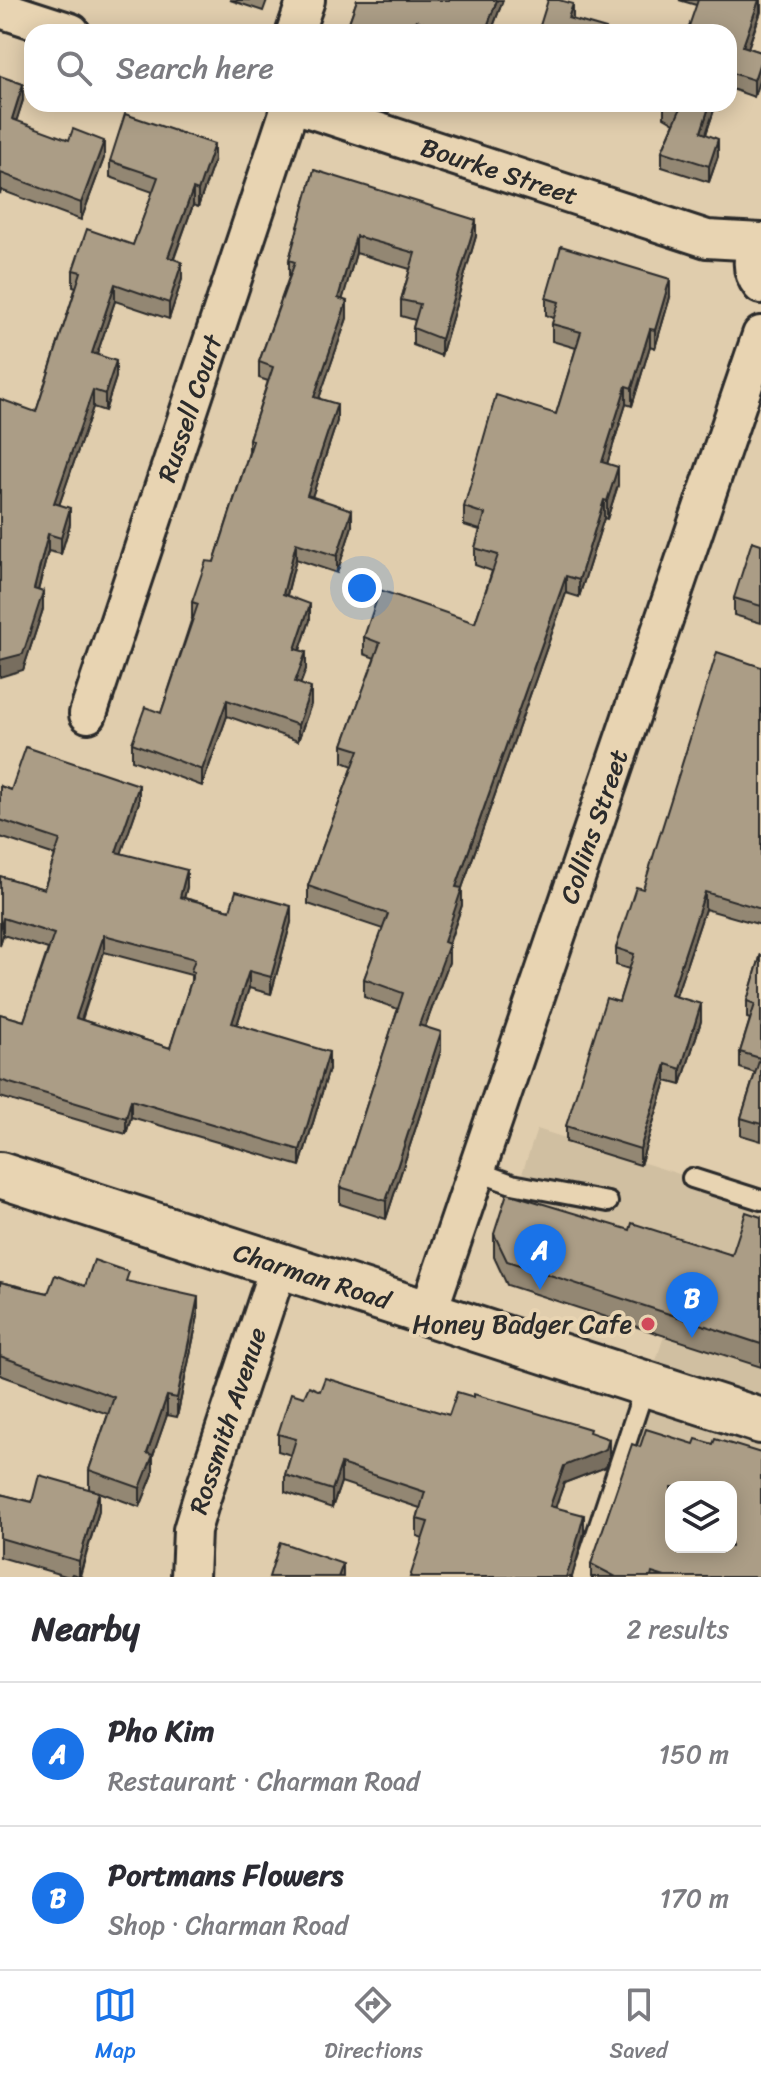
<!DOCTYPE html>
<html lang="en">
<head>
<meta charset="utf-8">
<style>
	body { margin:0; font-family:Sriracha,sans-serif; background:#f2f2f3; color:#2b2b33 }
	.controls { position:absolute; right:24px; bottom:24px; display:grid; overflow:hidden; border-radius:16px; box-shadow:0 4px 20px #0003 }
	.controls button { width:72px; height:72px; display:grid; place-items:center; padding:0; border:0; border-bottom:2px solid #e1e1e2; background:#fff; color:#2b2b33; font:40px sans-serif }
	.you { position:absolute; left:362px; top:588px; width:28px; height:28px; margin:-20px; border:6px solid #fff; border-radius:50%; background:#1a73e8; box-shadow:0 0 0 12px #1a73e833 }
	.badge { display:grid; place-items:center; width:52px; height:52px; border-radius:50%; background:#1a73e8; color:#fff; font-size:26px; font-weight:700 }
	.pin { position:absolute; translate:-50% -66px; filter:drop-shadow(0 2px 4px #0008) }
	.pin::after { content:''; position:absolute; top:42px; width:28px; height:24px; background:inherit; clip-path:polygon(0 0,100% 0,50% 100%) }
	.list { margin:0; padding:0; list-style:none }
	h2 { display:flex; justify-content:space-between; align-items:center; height:104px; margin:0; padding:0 32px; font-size:34px }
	h2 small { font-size:26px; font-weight:400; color:#7c7c81 }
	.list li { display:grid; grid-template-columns:52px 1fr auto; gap:24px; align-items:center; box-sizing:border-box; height:144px; padding:0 32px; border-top:2px solid #e1e1e2 }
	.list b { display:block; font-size:30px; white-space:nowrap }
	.list p { margin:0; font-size:26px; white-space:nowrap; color:#7c7c81 }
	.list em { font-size:26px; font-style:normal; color:#7c7c81 }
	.icon { flex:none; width:44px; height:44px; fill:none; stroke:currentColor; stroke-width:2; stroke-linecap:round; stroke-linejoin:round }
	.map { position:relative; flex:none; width:761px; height:1577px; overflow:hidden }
	.search { position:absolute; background:#fff; box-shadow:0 4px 20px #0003; left:24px; right:24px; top:24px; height:88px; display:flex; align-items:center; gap:20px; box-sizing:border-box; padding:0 28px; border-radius:24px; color:#7c7c81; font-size:30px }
	.sheet { height:392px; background:#fff }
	nav { display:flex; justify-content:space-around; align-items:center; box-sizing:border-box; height:112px; border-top:2px solid #e1e1e2; background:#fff; font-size:22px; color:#7c7c81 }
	nav a { display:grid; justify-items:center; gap:4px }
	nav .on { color:#1a73e8 }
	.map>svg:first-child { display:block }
	.built { fill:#d0bfa1; fill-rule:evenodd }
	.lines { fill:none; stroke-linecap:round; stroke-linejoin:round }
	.lane-casing { stroke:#2b2b2b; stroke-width:24 }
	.street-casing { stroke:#2b2b2b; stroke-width:42 }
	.secondary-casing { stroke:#2b2b2b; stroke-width:50 }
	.lane { stroke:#e8d4b2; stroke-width:18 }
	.street { stroke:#e8d4b2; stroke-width:36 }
	.secondary { stroke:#e8d4b2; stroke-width:44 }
	.wall { fill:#938773; stroke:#2b2b2b; stroke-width:2; fill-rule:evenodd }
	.shaded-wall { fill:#786e5e; stroke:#2b2b2b; stroke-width:2 }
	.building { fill:#ab9d86; stroke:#2b2b2b; stroke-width:2; fill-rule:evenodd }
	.poi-dot { fill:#d1495b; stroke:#e8d4b2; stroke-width:3 }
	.labels { text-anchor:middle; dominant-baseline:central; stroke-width:8; stroke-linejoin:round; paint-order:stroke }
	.street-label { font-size:26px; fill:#2b2b2b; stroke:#e8d4b2 }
	.poi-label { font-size:26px; fill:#2b2b2b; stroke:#e8d4b2; text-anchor:end }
</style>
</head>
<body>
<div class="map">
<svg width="761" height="1577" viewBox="0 0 761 1577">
	<rect width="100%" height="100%" fill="#e0cdad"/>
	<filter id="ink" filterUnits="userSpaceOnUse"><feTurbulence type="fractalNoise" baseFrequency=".0125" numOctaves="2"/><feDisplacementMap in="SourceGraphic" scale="16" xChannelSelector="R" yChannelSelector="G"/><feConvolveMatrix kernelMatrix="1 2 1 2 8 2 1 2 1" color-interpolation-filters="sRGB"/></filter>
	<g filter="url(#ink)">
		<path class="built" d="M537,1129L761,1200V1577H586L664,1336L507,1285L494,1257ZM671,1487H731V1547H671Z"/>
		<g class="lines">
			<g class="lane-casing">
				<g id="lane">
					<polyline points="476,1171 512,1184 608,1202"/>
					<polyline points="692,1178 761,1200"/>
					<polyline points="582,1577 646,1383"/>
				</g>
			</g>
			<g class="street-casing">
				<g id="street">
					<polyline points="0,9 71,32"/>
					<polyline points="295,32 306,0"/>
					<path id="s1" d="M294,104L707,239L761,242"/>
					<path d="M761,242C750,256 750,271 761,285"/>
					<path id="s2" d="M88,714L291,104"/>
					<path id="s3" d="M428,1313L761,335"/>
					<path id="s4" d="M190,1577L192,1530L202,1497L279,1265"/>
				</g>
			</g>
			<g class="secondary-casing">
				<g id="secondary">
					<path id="s5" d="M0,1175L761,1421"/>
				</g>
			</g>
			<use href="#lane" class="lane"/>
			<use href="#street" class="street"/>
			<use href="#secondary" class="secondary"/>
		</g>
		<g class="wall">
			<polygon points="230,0 267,0 263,11"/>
			<polygon points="357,0 503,0 491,32 347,32 347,28"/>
			<polygon points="679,0 761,0 761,12 748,48 761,52 754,97 729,88 729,32 696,5"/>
			<polygon points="0,76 23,100 16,121 104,158 81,220 1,190 0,194"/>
			<polygon points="664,104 716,104 706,134 718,156 709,182 662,167 662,151 674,123 664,117"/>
			<polygon points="110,161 214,161 198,207 193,205 174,259 182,279 169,319 115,301 97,354 116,377 105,411 93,407 59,505 70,524 61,554 48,551 38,591 43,609 23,670 36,412 76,287 73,286 73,270 133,245 153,192 110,177"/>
			<polygon points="314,170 476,236 441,356 413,345 413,328 415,320 401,316 401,300 410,269 356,253 342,300 347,318 319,398 337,421 312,497 352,526 337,573 296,559 287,595 310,620 300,650 306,669 300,684 311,704 298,741 227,716 202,786 132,760 132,743 161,713 192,618 192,602 214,562 249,452 249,439 268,381 259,378 259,362 289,277 289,260"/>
			<polygon points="670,297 655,348 650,346 632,406 626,404 607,464 618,485 607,519 604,518 579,597 566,593 462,888 462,905 449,944 449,962 425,1027 441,1050 386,1219 340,1204 340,1187 398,1009 364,997 364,979 383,929 308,904 308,886 353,766 343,762 343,745 375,658 364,654 364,637 475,623 492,571 475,565 475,548 480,530 464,525 464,507 556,414 576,348 552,341 552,324 554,318 546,315 546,298"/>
			<polygon points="761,544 761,623 734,615 734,598"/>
			<polygon points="761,667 761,925 705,909 676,996 701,1021 681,1085 666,1081 640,1165 566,1142 566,1126 619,1002 629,969 616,965 616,948 643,889"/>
			<path d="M0,786L11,790L139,802L121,853L187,887L184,898L230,910L291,922L271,994L249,988L237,1025L329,1069L300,1166L131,1117L126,1134L0,1097V1014L24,1021L48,949L3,935L0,876L44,889L55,855L0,837ZM104,952L191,975V981L170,1048L82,1020Z"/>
			<polygon points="761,954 761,1141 741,1135 741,1118 755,1073 740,1068 740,1052 750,1019 747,1018 747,1001"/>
			<polygon points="761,1217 761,1367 507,1285 494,1257 494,1234 630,1230 732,1255"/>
			<polygon points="0,1282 48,1293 85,1286 129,1282 198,1316 177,1417 167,1415 153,1455 153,1474 140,1507 99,1492 99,1511 80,1576 82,1577 69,1577 0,1557 0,1494 32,1502 89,1489 89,1470 108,1414 0,1375"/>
			<polygon points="320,1391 449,1415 590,1433 609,1457 606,1467 564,1483 555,1507 584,1533 423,1538 417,1536 417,1519 420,1508 341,1482 332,1508 285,1492 285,1475 291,1455 278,1451 278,1434 304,1397"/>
			<polygon points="694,1444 713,1444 761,1577 591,1577 591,1564 640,1447"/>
		</g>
		<g class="shaded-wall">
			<polygon points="497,0 503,0 491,32 485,32"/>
			<polygon points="759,0 760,0 760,12 743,63 743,46"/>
			<polygon points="573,4 573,21 568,18"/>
			<polygon points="761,59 761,75 754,97 754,80"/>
			<polygon points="23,84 23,100 12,135 12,119"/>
			<polygon points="710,104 716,104 701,149 701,132"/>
			<polygon points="718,139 718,156 709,182 709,166"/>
			<polygon points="104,141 104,158 81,220 81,203"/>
			<polygon points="214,144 214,161 198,207 198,191"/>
			<polygon points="1,173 1,190 0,194 0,178"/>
			<polygon points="193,189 193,205 168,274 168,257"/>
			<polygon points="476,220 476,236 441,356 441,339"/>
			<polygon points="356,236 356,253 338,315 338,298"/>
			<polygon points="182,262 182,279 169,319 169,303"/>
			<polygon points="670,279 670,297 655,348 655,330"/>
			<polygon points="115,284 115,301 92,369 92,353"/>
			<polygon points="347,301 347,318 314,413 314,397"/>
			<polygon points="650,329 650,346 632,406 632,388"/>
			<polygon points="116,361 116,377 105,411 105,394"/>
			<polygon points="626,386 626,404 602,480 602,462"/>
			<polygon points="93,390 93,407 54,520 54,503"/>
			<polygon points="337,404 337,421 307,512 307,495"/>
			<polygon points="618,467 618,485 607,519 607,501"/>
			<polygon points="604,500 604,518 579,597 579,580"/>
			<polygon points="70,508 70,524 61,554 61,538"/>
			<polygon points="352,510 352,526 337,573 337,556"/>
			<polygon points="48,534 48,551 34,606 34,589"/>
			<polygon points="296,543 296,559 283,610 283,594"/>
			<polygon points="566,576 566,593 462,888 462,905 445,954 449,944 449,962 419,1043 419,1025 444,942 456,887"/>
			<polygon points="43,592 43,609 23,670 0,677 0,660"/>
			<polygon points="310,604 310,620 295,665 295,649"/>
			<polygon points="306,652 306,669 295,699 295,682"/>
			<polygon points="311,688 311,704 298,741 298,725"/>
			<polygon points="227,700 227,716 202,786 202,770"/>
			<polygon points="139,785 139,802 116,869 116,852"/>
			<polygon points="187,870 187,887 180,913 180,897"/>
			<polygon points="705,892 705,909 671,1011 671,995"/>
			<polygon points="291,906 291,922 271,994 271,977"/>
			<polygon points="3,918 3,935 0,946 0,930"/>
			<polygon points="104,935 104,952 76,1035 76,1018"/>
			<polygon points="249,971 249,988 232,1040 232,1023"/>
			<polygon points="701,1004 701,1021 681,1085 681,1069"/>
			<polygon points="441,1032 441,1050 386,1219 386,1201"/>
			<polygon points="329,1052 329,1069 300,1166 300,1150"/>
			<polygon points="666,1064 666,1081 640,1165 640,1149"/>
			<polygon points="131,1100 131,1117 126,1134 126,1118"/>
			<polygon points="198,1297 198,1316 177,1417 177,1398"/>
			<polygon points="167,1396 167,1415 150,1464 153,1455 153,1474 140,1507 140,1488 147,1453"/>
			<polygon points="609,1439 609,1457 606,1467 564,1483 550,1523 550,1506 564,1466"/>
			<polygon points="341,1464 341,1482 332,1508 332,1490"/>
			<polygon points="99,1492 99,1511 79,1577 79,1561"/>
			<polygon points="584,1515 584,1533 572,1577 566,1577"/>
			<polygon points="343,1564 343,1577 338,1577"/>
		</g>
		<g class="building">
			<polygon points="357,0 497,0 485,32 447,32 416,20 411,32 357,32 347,28"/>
			<polygon points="548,0 559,0 573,4 568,18 606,29 605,32 538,32"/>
			<polygon points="698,0 759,0 743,46 761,52 761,59 754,80 729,72 729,32 687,32"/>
			<polygon points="0,76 23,84 12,119 69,140 73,129 104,141 81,203 1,173 0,178"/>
			<polygon points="670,104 710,104 701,132 718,139 709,166 662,151 680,110"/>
			<polygon points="125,114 214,144 198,191 193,189 168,257 182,262 169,303 115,284 92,353 116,361 105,394 93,390 54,503 70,508 61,538 48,534 34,589 43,592 23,654 0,660 0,399 36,412 81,272 73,270 87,229 133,245 158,177 110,161"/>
			<polygon points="314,170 476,220 441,339 413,328 420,304 401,300 415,253 356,236 338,298 347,301 314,397 337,404 307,495 352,510 337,556 296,543 283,594 310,604 295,649 306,652 295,682 311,688 298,725 227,700 202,770 132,743 145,707 161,713 198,604 192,602 206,561 214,562 253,441 249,439 273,367 259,362 295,262 289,260"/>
			<polygon points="561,246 670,279 655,330 650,329 632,388 626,386 602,462 618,467 607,501 604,500 579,580 566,576 456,887 462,888 444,942 449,944 419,1025 441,1032 386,1201 340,1187 403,993 364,979 388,914 308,886 359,750 343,745 380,643 364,637 380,590 475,623 498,555 475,548 485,514 464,507 496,395 556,414 581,332 552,324 559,302 546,298"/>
			<polygon points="752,541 761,544 761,606 734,598"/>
			<polygon points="717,652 761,667 761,909 705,892 671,995 701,1004 681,1069 666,1064 640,1149 566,1126 606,998 619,1002 634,954 616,948 636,887 643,889"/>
			<path d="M26,747L139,785L116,852L187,870L180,897L230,910L236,891L291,906L271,977L249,971L232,1023L329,1052L300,1150L131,1100L126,1118L0,1080V1014L24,1021L54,934L3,918L0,930V876L44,889L60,840L0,820V786L11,790ZM104,935L195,959L191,971L194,972L170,1048L76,1018Z"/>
			<polygon points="761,954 761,1124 741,1118 760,1058 740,1052 755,1004 747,1001"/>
			<polygon points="507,1193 630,1230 632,1223 732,1255 746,1212 761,1217 761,1344 507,1261 494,1234"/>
			<polygon points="94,1260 129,1272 126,1281 198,1297 177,1398 167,1396 147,1453 153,1455 140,1488 89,1470 114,1397 0,1356 0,1282 48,1293 55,1275 85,1286"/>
			<polygon points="325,1378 449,1415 457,1392 474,1397 474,1394 590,1429 589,1432 609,1439 606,1449 564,1466 550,1506 584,1515 571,1563 566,1577 410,1577 428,1522 417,1519 425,1492 341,1464 332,1490 285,1475 296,1439 278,1434 291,1393 304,1397 309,1386 320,1391"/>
			<path d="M646,1429L694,1444L696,1439L713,1444L715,1439L761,1453V1577H665L652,1573L651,1577H616L591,1564L632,1444L640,1447ZM671,1487H731V1547H671Z"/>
			<polygon points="39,1475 99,1492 79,1561 0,1538 0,1494 32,1502"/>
			<polygon points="280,1542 343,1564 338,1577 269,1577"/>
			<polygon points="72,1574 82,1577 70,1577"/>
		</g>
	</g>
	<circle class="poi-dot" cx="648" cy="1324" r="8"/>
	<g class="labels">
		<g class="street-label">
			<text stroke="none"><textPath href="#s1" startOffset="216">Bourke Street</textPath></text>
			<text stroke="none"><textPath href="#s2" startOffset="322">Russell Court</textPath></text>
			<text stroke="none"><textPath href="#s3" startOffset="514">Collins Street</textPath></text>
			<text stroke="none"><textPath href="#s5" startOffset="328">Charman Road</textPath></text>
			<text stroke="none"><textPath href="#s4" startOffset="162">Rossmith Avenue</textPath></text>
		</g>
		<g class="poi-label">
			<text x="632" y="1324">Honey Badger Cafe</text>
		</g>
	</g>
</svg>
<div class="controls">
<button><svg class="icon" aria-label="layers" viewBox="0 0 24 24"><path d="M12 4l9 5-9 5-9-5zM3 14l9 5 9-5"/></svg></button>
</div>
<div class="you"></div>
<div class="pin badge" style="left:540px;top:1290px">A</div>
<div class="pin badge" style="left:692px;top:1338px">B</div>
<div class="search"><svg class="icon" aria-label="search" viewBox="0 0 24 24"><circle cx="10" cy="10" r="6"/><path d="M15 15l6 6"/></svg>Search here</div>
</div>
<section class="sheet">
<h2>Nearby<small>2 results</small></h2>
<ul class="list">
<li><span class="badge">A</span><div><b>Pho Kim</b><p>Restaurant · Charman Road</p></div><em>150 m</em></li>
<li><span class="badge">B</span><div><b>Portmans Flowers</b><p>Shop · Charman Road</p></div><em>170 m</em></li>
</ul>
</section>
<nav>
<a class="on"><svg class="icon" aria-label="map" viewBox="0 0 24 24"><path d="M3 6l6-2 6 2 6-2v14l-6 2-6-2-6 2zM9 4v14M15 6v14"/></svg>Map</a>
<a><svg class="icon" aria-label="directions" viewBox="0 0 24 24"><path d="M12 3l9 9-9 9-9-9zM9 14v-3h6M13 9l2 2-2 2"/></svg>Directions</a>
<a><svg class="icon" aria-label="saved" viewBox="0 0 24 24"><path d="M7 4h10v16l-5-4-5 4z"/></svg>Saved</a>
</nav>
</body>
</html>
